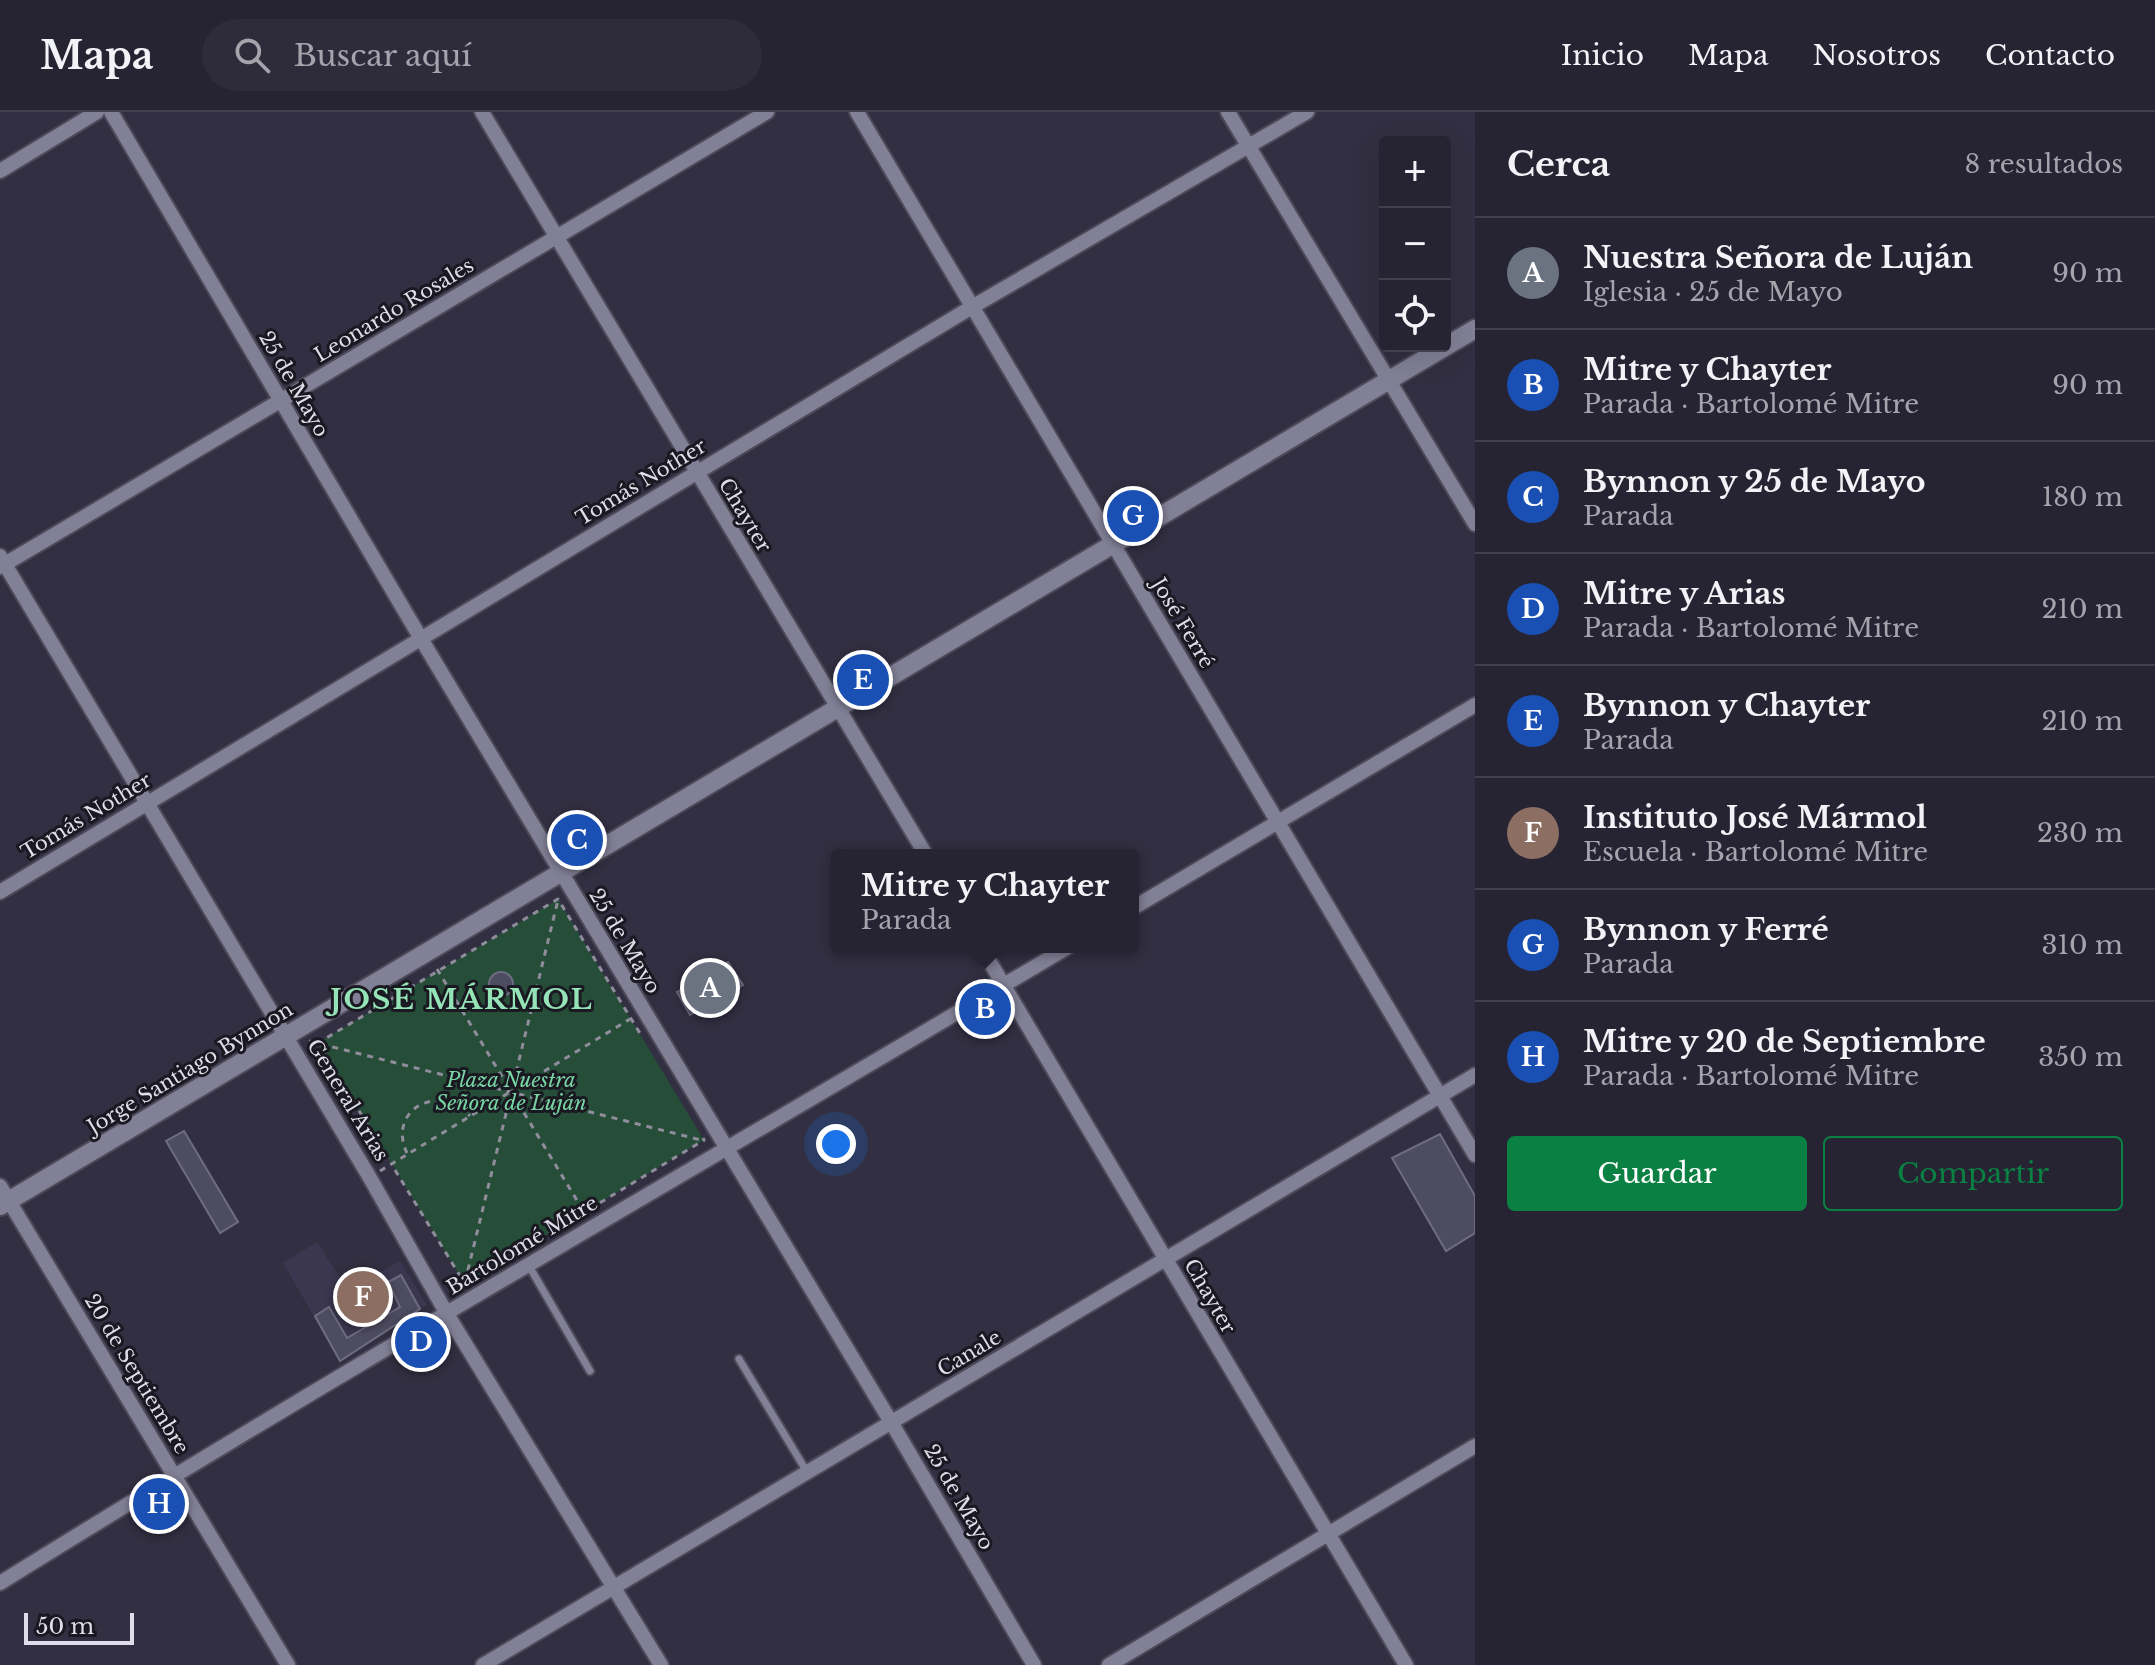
<!DOCTYPE html>
<html lang="es">
<head>
<meta charset="utf-8">
<style>
	body { margin:0; font-family:"Libre Baskerville",serif; background:#2e2b3a; color:#f1f3f6 }
	.controls { position:absolute; right:24px; top:24px; display:grid; overflow:hidden; border-radius:8px; box-shadow:0 8px 32px #0002 }
	.controls button { width:72px; height:72px; display:grid; place-items:center; padding:0; border:0; border-bottom:2px solid #42404d; background:#262332; color:#f1f3f6; font:40px sans-serif }
	.scale { position:absolute; left:24px; bottom:20px; width:110px; box-sizing:border-box; padding-left:8px; border:4px solid #dedde9; border-top:0; font-size:22px; line-height:28px; white-space:nowrap; color:#dedde9; -webkit-text-stroke:6px #1a1821; paint-order:stroke }
	.you { position:absolute; left:836px; top:1032px; width:28px; height:28px; margin:-20px; border:6px solid #fff; border-radius:50%; background:#1a73e8; box-shadow:0 0 0 12px #1a73e833 }
	.badge { display:grid; place-items:center; width:52px; height:52px; border-radius:50%; background:#0b8043; color:#fff; font-size:26px; font-weight:700 }
	.pin { position:absolute; translate:-50% -50%; border:4px solid #fff; box-shadow:0 2px 8px #0006 }
	.popup { position:absolute; left:831px; top:737px; width:308px; height:104px; box-sizing:border-box; display:grid; place-content:center; border-radius:8px; background:#262332; filter:drop-shadow(0 2px 6px #0005); font-size:26px; white-space:nowrap; color:#a4a4ac }
	.popup b { font-size:30px; color:#f1f3f6 }
	.popup::after { content:''; position:absolute; left:50%; top:100%; margin-left:-16px; border:16px solid transparent; border-top-color:#262332 }
	.list { margin:0; padding:0; list-style:none }
	h2 { display:flex; justify-content:space-between; align-items:center; height:104px; margin:0; padding:0 32px; font-size:34px }
	h2 small { font-size:26px; font-weight:400; color:#a4a4ac }
	.list li { display:grid; grid-template-columns:52px 1fr auto; gap:24px; align-items:center; box-sizing:border-box; height:112px; padding:0 32px; border-top:2px solid #42404d }
	.list b { display:block; font-size:30px; white-space:nowrap }
	.list p { margin:0; font-size:26px; white-space:nowrap; color:#a4a4ac }
	.list em { font-size:26px; font-style:normal; color:#a4a4ac }
	.actions { display:flex; gap:16px; padding:24px 32px }
	.actions a { flex:1; padding:18px 0; border:2px solid #0b8043; border-radius:8px; text-align:center; font-size:28px; color:#0b8043 }
	.actions .main { background:#0b8043; color:#fff }
	.icon { flex:none; width:44px; height:44px; fill:none; stroke:currentColor; stroke-width:2; stroke-linecap:round; stroke-linejoin:round }
	.map { position:relative; flex:none; width:1475px; height:1553px; overflow:hidden }
	header { display:flex; align-items:center; gap:48px; box-sizing:border-box; height:112px; padding:0 40px; background:#262332; border-bottom:2px solid #42404d }
	header strong { font-size:38px }
	nav { display:flex; gap:44px; margin-inline-start:auto; font-size:28px }
	.search { width:560px; height:72px; background:#2e2b3a; display:flex; align-items:center; gap:20px; box-sizing:border-box; padding:0 28px; border-radius:44px; color:#a4a4ac; font-size:30px }
	main { display:flex }
	aside { flex:1; background:#262332 }
	.map>svg:first-child { display:block }
	.built { fill:#3b3750 }
	.green { fill:#264d38 }
	.building { fill:#4e4c60; stroke:#6e6c81; stroke-width:2 }
	.lines { fill:none; stroke-linecap:round; stroke-linejoin:round }
	.service-casing { stroke:#4d4a5a; stroke-width:11 }
	.minor-casing { stroke:#4d4a5a; stroke-width:18 }
	.tertiary-casing { stroke:#4d4a5a; stroke-width:22 }
	.path { stroke:#8f8d9c; stroke-width:3; stroke-dasharray:6 6; stroke-linecap:butt }
	.service { stroke:#828096; stroke-width:7 }
	.minor { stroke:#828096; stroke-width:14 }
	.tertiary { stroke:#828096; stroke-width:18 }
	.labels { text-anchor:middle; dominant-baseline:central; stroke-width:6; stroke-linejoin:round; paint-order:stroke }
	.street-label { font-size:20px; fill:#dedde9; stroke:#1a1821 }
	.park-label { font-size:20px; font-style:italic; fill:#78d5a4; stroke:#1a1821 }
	.district-label { font-size:28px; font-weight:bold; letter-spacing:2px; fill:#94e4b8; stroke:#1a1821 }
</style>
</head>
<body>
<header>
<strong>Mapa</strong>
<div class="search"><svg class="icon" aria-label="search" viewBox="0 0 24 24"><circle cx="10" cy="10" r="6"/><path d="M15 15l6 6"/></svg>Buscar aquí</div>
<nav><a>Inicio</a><a>Mapa</a><a>Nosotros</a><a>Contacto</a></nav>
</header>
<main>
<div class="map">
<svg width="1475" height="1553" viewBox="0 0 1475 1553">
	<rect width="100%" height="100%" fill="#322f42"/>
	<polygon class="built" points="317,1130 348,1178 400,1149 427,1193 340,1249 283,1151"/>
	<polygon class="green" points="558,787 704,1028 465,1172 318,931"/>
	<g class="building">
		<polygon points="728,850 743,873 690,903 677,880"/>
		<circle cx="501" cy="872" r="12"/>
		<polygon points="184,1019 238,1110 220,1121 166,1029"/>
		<polygon points="1440,1022 1475,1084 1475,1121 1446,1139 1392,1046"/>
		<polygon points="401,1163 420,1197 340,1249 315,1204 329,1195 347,1226 400,1195 388,1170"/>
	</g>
	<g class="lines">
		<g class="service-casing">
			<g id="service">
				<polyline points="529,1154 590,1259"/>
				<polyline points="739,1247 807,1360"/>
			</g>
		</g>
		<g class="minor-casing">
			<g id="minor">
				<polyline points="111,0 420,525 891,1310 1034,1553"/>
				<polyline points="482,0 926,743"/>
				<polyline points="857,0 1475,1043"/>
				<polyline points="1228,0 1475,412"/>
				<polyline points="0,59 97,0"/>
				<polyline points="0,444 370,1066 447,1202 661,1553"/>
				<polyline points="0,455 767,0"/>
				<polyline points="0,780 972,195 1307,0"/>
				<polyline points="1133,796 1475,593"/>
				<polyline points="981,835 1406,1553"/>
				<polyline points="0,1074 288,1553"/>
				<path d="M0,1471C352,1252 712,1047 1068,835"/>
				<polyline points="483,1553 1475,963"/>
				<polyline points="1109,1553 1475,1334"/>
			</g>
		</g>
		<g class="tertiary-casing">
			<polyline id="tertiary" points="0,1094 1475,217"/>
		</g>
		<g class="path">
			<polyline points="437,857 584,1100"/>
			<polyline points="309,929 705,1029"/>
			<path d="M407,1041C387,1000 436,969 470,1004"/>
			<polyline points="387,1045 318,931 558,787 641,923"/>
			<polyline points="395,1058 465,1172 467,1171"/>
			<polyline points="380,1059 630,907"/>
			<polyline points="487,1159 704,1028 703,1026"/>
			<polyline points="465,1170 558,788"/>
		</g>
		<use href="#service" class="service"/>
		<use href="#minor" class="minor"/>
		<use href="#tertiary" class="tertiary"/>
	</g>
	<g class="labels">
		<g class="street-label">
			<text transform="translate(394 198) rotate(-31)">Leonardo Rosales</text>
			<text transform="translate(294 272) rotate(60)">25 de Mayo</text>
			<text transform="translate(641 370) rotate(-31)">Tomás Nother</text>
			<text transform="translate(745 403) rotate(59)">Chayter</text>
			<text transform="translate(1183 511) rotate(59)">José Ferré</text>
			<text transform="translate(86 704) rotate(-31)">Tomás Nother</text>
			<text transform="translate(625 829) rotate(59)">25 de Mayo</text>
			<text transform="translate(190 956) rotate(-31)">Jorge Santiago Bynnon</text>
			<text transform="translate(348 988) rotate(59)">General Arias</text>
			<text transform="translate(522 1133) rotate(-31)">Bartolomé Mitre</text>
			<text transform="translate(1210 1184) rotate(60)">Chayter</text>
			<text transform="translate(969 1241) rotate(-31)">Canale</text>
			<text transform="translate(137 1262) rotate(59)">20 de Septiembre</text>
			<text transform="translate(959 1385) rotate(60)">25 de Mayo</text>
		</g>
		<g class="park-label">
			<text x="511" y="968">Plaza Nuestra<tspan x="511" dy="23">Señora de Luján</tspan></text>
		</g>
		<g class="district-label">
			<text x="462" y="887">JOSÉ MÁRMOL</text>
		</g>
	</g>
</svg>
<div class="controls">
<button>+</button>
<button>−</button>
<button><svg class="icon" aria-label="locate" viewBox="0 0 24 24"><circle cx="12" cy="12" r="6"/><path d="M12 2v4M12 18v4M2 12h4M18 12h4"/></svg></button>
</div>
<div class="scale">50 m</div>
<div class="you"></div>
<div class="pin badge" style="left:710px;top:876px;background:#6b7280">A</div>
<div class="pin badge" style="left:985px;top:897px;background:#1a4fb4">B</div>
<div class="popup"><b>Mitre y Chayter</b>Parada</div>
<div class="pin badge" style="left:577px;top:728px;background:#1a4fb4">C</div>
<div class="pin badge" style="left:421px;top:1230px;background:#1a4fb4">D</div>
<div class="pin badge" style="left:863px;top:568px;background:#1a4fb4">E</div>
<div class="pin badge" style="left:363px;top:1185px;background:#8d6e63">F</div>
<div class="pin badge" style="left:1133px;top:404px;background:#1a4fb4">G</div>
<div class="pin badge" style="left:159px;top:1392px;background:#1a4fb4">H</div>
</div>
<aside>
<h2>Cerca<small>8 resultados</small></h2>
<ul class="list">
<li><span class="badge" style="background:#6b7280">A</span><div><b>Nuestra Señora de Luján</b><p>Iglesia · 25 de Mayo</p></div><em>90 m</em></li>
<li><span class="badge" style="background:#1a4fb4">B</span><div><b>Mitre y Chayter</b><p>Parada · Bartolomé Mitre</p></div><em>90 m</em></li>
<li><span class="badge" style="background:#1a4fb4">C</span><div><b>Bynnon y 25 de Mayo</b><p>Parada</p></div><em>180 m</em></li>
<li><span class="badge" style="background:#1a4fb4">D</span><div><b>Mitre y Arias</b><p>Parada · Bartolomé Mitre</p></div><em>210 m</em></li>
<li><span class="badge" style="background:#1a4fb4">E</span><div><b>Bynnon y Chayter</b><p>Parada</p></div><em>210 m</em></li>
<li><span class="badge" style="background:#8d6e63">F</span><div><b>Instituto José Mármol</b><p>Escuela · Bartolomé Mitre</p></div><em>230 m</em></li>
<li><span class="badge" style="background:#1a4fb4">G</span><div><b>Bynnon y Ferré</b><p>Parada</p></div><em>310 m</em></li>
<li><span class="badge" style="background:#1a4fb4">H</span><div><b>Mitre y 20 de Septiembre</b><p>Parada · Bartolomé Mitre</p></div><em>350 m</em></li>
</ul>
<div class="actions"><a class="main">Guardar</a><a>Compartir</a></div>
</aside>
</main>
</body>
</html>
